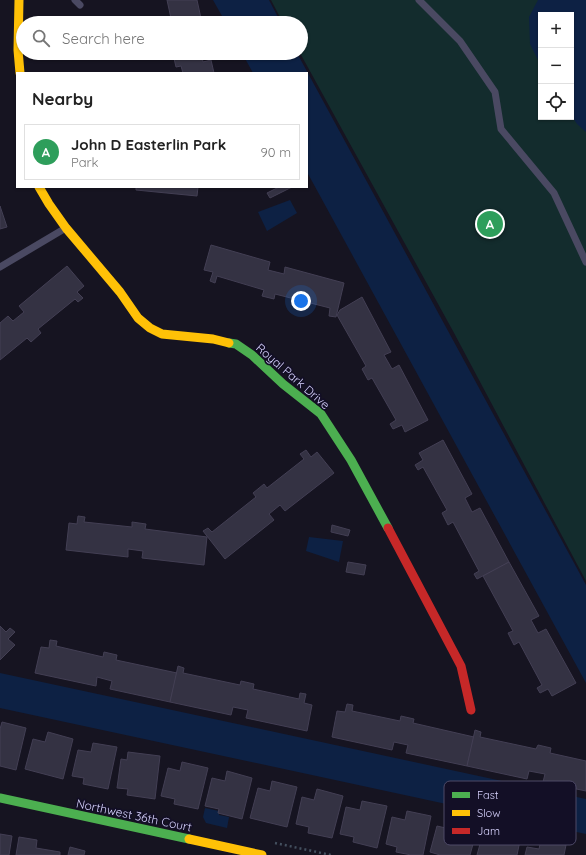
<!DOCTYPE html>
<html lang="en">
<head>
<meta charset="utf-8">
<style>
	body { margin:0; font-family:Quicksand,sans-serif; background:#f6f6f6; color:#222 }
	.controls { position:absolute; right:12px; top:12px; display:grid; overflow:hidden; border-radius:0px; box-shadow:0 1px 3px #0004 }
	.controls button { width:36px; height:36px; display:grid; place-items:center; padding:0; border:0; border-bottom:1px solid #e0e0e0; background:#fff; color:#222; font:20px sans-serif }
	.you { position:absolute; left:301px; top:301px; width:14px; height:14px; margin:-10px; border:3px solid #fff; border-radius:50%; background:#1a73e8; box-shadow:0 0 0 6px #1a73e833 }
	.badge { display:grid; place-items:center; width:26px; height:26px; border-radius:50%; background:#2563eb; color:#fff; font-size:13px; font-weight:700 }
	.pin { position:absolute; translate:-50% -50%; border:2px solid #fff; box-shadow:0 1px 4px #0006 }
	.list { margin:0; padding:0; list-style:none }
	h2 { display:flex; justify-content:space-between; align-items:center; height:52px; margin:0; padding:0 16px; font-size:17px }
	h2 small { font-size:13px; font-weight:400; color:#767676 }
	.list li { display:grid; grid-template-columns:26px 1fr auto; gap:12px; align-items:center; box-sizing:border-box; height:56px; margin:0 8px 8px; padding:0 8px; border:1px solid #e0e0e0; border-radius:0px }
	.list b { display:block; font-size:15px; white-space:nowrap }
	.list p { margin:0; font-size:13px; white-space:nowrap; color:#767676 }
	.list em { font-size:13px; font-style:normal; color:#767676 }
	.icon { flex:none; width:22px; height:22px; fill:none; stroke:currentColor; stroke-width:2; stroke-linecap:round; stroke-linejoin:round }
	.map { position:relative; flex:none; width:586px; height:855px; overflow:hidden }
	.search { position:absolute; background:#fff; box-shadow:0 1px 3px #0004; left:16px; top:16px; width:292px; height:44px; display:flex; align-items:center; gap:10px; box-sizing:border-box; padding:0 14px; border-radius:22px; color:#767676; font-size:15px }
	.panel { position:absolute; background:#fff; box-shadow:0 1px 3px #0004; left:16px; top:72px; width:292px; height:116px; border-radius:0px }
	.map>svg:first-child { display:block }
	.green { fill:#132c2d; fill-rule:evenodd }
	.water { fill:#0d2144 }
	.building { fill:#343243; stroke:#433f54 }
	.lines { fill:none; stroke-linecap:round; stroke-linejoin:round }
	.path { stroke:#44505f; stroke-width:2.5; stroke-dasharray:2 3; stroke-linecap:butt }
	.lane { stroke:#4a4962; stroke-width:7 }
	.fast { stroke:#4caf50; stroke-width:9 }
	.slow { stroke:#ffc107; stroke-width:9 }
	.jam { stroke:#c62828; stroke-width:9 }
	.labels { text-anchor:middle; dominant-baseline:central; stroke-width:3.5; stroke-linejoin:round; paint-order:stroke }
	.street-label { font-size:12px; fill:#d9d4ff; stroke:#130f26 }
	.key { fill:#130f26; stroke:#4e4a67; stroke-width:1 }
	.key-label { font-size:11px; fill:#d9d4ff }
</style>
</head>
<body>
<div class="map">
<svg width="586" height="855" viewBox="0 0 586 855">
	<rect width="100%" height="100%" fill="#161421"/>
	<path class="green" d="M271,0H586V581L453,331L300,53H301V23H283ZM541,15H571V117H541Z"/>
	<g class="water">
		<polygon points="213,0 269,0 281,23 226,23"/>
		<polygon points="538,0 586,0 586,132 577,124 571,115 571,15 541,15 541,66 530,44 529,17"/>
		<polygon points="242,53 297,53 586,585 586,683 307,172 307,73 253,73"/>
		<polygon points="290,200 297,213 267,231 258,212"/>
		<polygon points="309,537 343,541 339,562 306,551"/>
		<polygon points="0,673 586,799 586,834 0,708"/>
		<polygon points="205,808 219,811 219,815 229,817 227,828 206,823 203,817"/>
	</g>
	<g class="building">
		<polygon points="167,0 197,0 202,23 172,23"/>
		<polygon points="176,53 201,53 203,62 211,60 214,73 183,73 181,66 176,67 173,54"/>
		<polygon points="136,187 198,187 197,196 136,190"/>
		<polygon points="279,187 292,187 270,198 267,193"/>
		<polygon points="0,206 7,227 0,229"/>
		<polygon points="211,245 270,262 268,270 284,274 285,267 344,283 336,317 329,316 330,308 275,294 274,299 262,296 264,290 217,276 215,283 210,281 213,272 204,270"/>
		<polygon points="67,266 84,286 77,292 83,298 78,302 75,299 38,329 41,333 31,342 27,338 0,360 0,323 8,316 13,321 24,312 19,306"/>
		<polygon points="362,297 391,352 384,355 392,369 399,365 428,420 405,432 402,425 393,429 390,424 396,420 372,378 368,380 362,369 366,366 337,315 340,310"/>
		<polygon points="443,440 472,494 465,498 472,512 480,508 509,562 477,579 474,574 479,571 453,522 448,525 442,513 447,510 423,467 418,470 415,465 423,460 419,453"/>
		<polygon points="306,450 311,457 317,452 334,473 285,511 280,505 269,514 274,520 225,559 203,531 208,528 212,532 256,497 253,493 264,484 267,488 304,459 300,454"/>
		<polygon points="78,516 85,517 84,522 132,527 132,522 146,524 145,529 207,537 204,565 142,558 143,551 128,549 128,557 66,550 69,523 77,524"/>
		<polygon points="332,525 350,530 348,536 331,532"/>
		<polygon points="348,562 366,565 364,575 346,572"/>
		<polygon points="509,562 539,616 531,620 538,633 546,629 576,683 552,696 548,689 540,693 537,688 542,685 519,642 514,645 508,633 513,631 483,576"/>
		<polygon points="0,626 6,632 10,628 15,632 8,639 15,645 0,660"/>
		<polygon points="50,640 57,641 56,646 103,657 104,652 117,655 116,660 177,673 170,702 110,689 112,681 97,677 96,686 35,673 41,647 49,648"/>
		<polygon points="178,666 184,668 183,673 240,685 241,681 254,684 253,689 299,699 300,693 306,694 304,703 312,705 307,731 246,718 248,710 233,707 231,715 170,702"/>
		<polygon points="347,704 353,705 352,711 400,721 401,716 414,719 413,723 474,737 467,766 406,753 408,745 394,742 392,750 332,737 337,711 345,712"/>
		<polygon points="2,722 26,728 16,770 0,766 0,729"/>
		<polygon points="475,730 481,732 480,737 536,749 538,745 551,748 550,753 586,761 586,791 543,782 545,774 529,771 527,779 467,766"/>
		<polygon points="48,732 73,739 63,779 25,769 33,739 45,742"/>
		<polygon points="93,743 117,747 108,789 83,784 84,778 72,776 78,750 91,752"/>
		<polygon points="128,752 160,756 155,799 127,795 128,789 117,788 121,759 127,760"/>
		<polygon points="182,762 208,768 198,809 174,804 175,799 161,796 168,768 180,771"/>
		<polygon points="227,771 252,778 242,819 218,813 219,809 205,806 212,778 225,781"/>
		<polygon points="272,781 297,787 287,827 250,818 258,788 270,791"/>
		<polygon points="317,789 343,796 332,838 308,833 309,827 296,824 302,797 314,800"/>
		<polygon points="362,801 387,806 377,848 353,842 354,837 340,834 346,807 360,810"/>
		<polygon points="407,811 431,816 423,855 411,855 396,852 397,847 386,844 392,817 405,820"/>
		<polygon points="452,819 478,826 470,855 440,855 430,852 437,826 450,829"/>
		<polygon points="497,830 521,836 517,855 477,855 482,837 495,839"/>
		<polygon points="0,834 12,836 9,855 0,855"/>
		<polygon points="19,837 37,840 36,848 60,852 60,855 16,855"/>
		<polygon points="541,840 566,845 564,855 525,855 527,847 539,849"/>
		<polygon points="70,847 85,851 84,855 68,855"/>
	</g>
	<g class="lines">
		<polyline class="path" points="275,843 331,855"/>
		<g class="lane">
			<polyline points="75,0 80,5"/>
			<polyline points="419,0 460,41 495,92 501,129 554,193 586,262"/>
			<polyline points="0,267 64,229"/>
		</g>
		<g class="fast">
			<polyline points="229,343 236,344 252,355 283,384 321,414 351,460 388,528"/>
			<polyline points="0,798 189,839"/>
		</g>
		<g class="slow">
			<polyline points="19,0 18,50 20,73"/>
			<polyline points="39,187 49,204 66,228 120,292 138,318 150,328 162,334 213,339 229,343"/>
			<polyline points="189,839 262,855"/>
		</g>
		<polyline class="jam" points="388,528 461,666 471,710"/>
	</g>
	<g class="labels">
		<g class="street-label">
			<text transform="translate(293 376) rotate(41)">Royal Park Drive</text>
			<text transform="translate(134 815) rotate(12)">Northwest 36th Court</text>
		</g>
	</g>
	<rect x="444" y="781" width="132" height="64" rx="6" class="key"/>
	<rect x="452" y="792" width="18" height="6" fill="#4caf50"/>
	<rect x="452" y="810" width="18" height="6" fill="#ffc107"/>
	<rect x="452" y="828" width="18" height="6" fill="#c62828"/>
	<g class="key-label">
		<text x="477" y="799">Fast</text>
		<text x="477" y="817">Slow</text>
		<text x="477" y="835">Jam</text>
	</g>
</svg>
<div class="controls">
<button>+</button>
<button>−</button>
<button><svg class="icon" aria-label="locate" viewBox="0 0 24 24"><circle cx="12" cy="12" r="6"/><path d="M12 2v4M12 18v4M2 12h4M18 12h4"/></svg></button>
</div>
<div class="you"></div>
<div class="pin badge" style="left:490px;top:224px;background:#2e9e5b">A</div>
<div class="search"><svg class="icon" aria-label="search" viewBox="0 0 24 24"><circle cx="10" cy="10" r="6"/><path d="M15 15l6 6"/></svg>Search here</div>
<section class="panel">
<h2>Nearby<small></small></h2>
<ul class="list">
<li><span class="badge" style="background:#2e9e5b">A</span><div><b>John D Easterlin Park</b><p>Park</p></div><em>90 m</em></li>
</ul>
</section>
</div>
</body>
</html>
